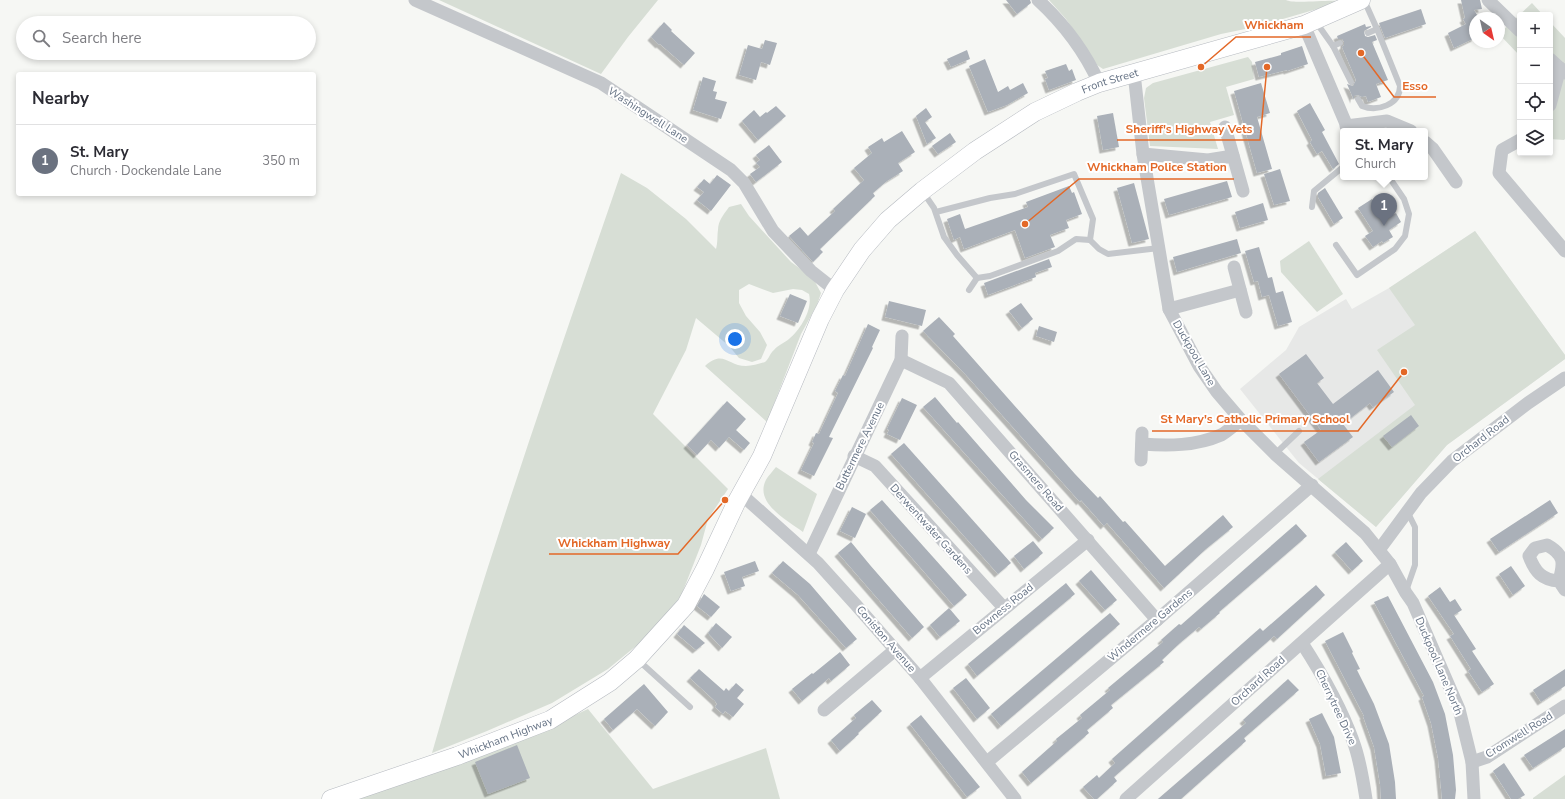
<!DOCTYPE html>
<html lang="en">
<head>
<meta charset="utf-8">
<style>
	body { margin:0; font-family:"Nunito Sans",sans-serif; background:#f2f2f3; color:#2b2b33 }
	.controls { position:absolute; right:12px; top:12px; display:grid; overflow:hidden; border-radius:4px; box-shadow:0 2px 6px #0003 }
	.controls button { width:36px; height:36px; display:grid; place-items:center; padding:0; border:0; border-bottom:1px solid #e1e1e2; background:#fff; color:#2b2b33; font:20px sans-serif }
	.compass { position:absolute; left:1469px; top:12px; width:36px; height:36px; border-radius:50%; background:#fff; box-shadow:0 2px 6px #0003; rotate:146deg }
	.you { position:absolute; left:735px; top:339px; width:14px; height:14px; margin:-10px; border:3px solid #fff; border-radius:50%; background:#1a73e8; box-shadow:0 0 0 6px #1a73e833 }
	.badge { display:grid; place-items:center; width:26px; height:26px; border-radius:50%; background:#7c3aed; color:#fff; font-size:13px; font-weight:700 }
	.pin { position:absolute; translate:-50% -33px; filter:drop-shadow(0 1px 2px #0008) }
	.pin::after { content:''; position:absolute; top:21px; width:14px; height:12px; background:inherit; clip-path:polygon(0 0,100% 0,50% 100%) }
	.popup { position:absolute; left:1340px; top:128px; width:88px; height:52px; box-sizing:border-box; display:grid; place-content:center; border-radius:4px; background:#fff; filter:drop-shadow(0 1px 3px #0005); font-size:13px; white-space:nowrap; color:#7c7c81 }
	.popup b { font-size:15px; color:#2b2b33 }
	.popup::after { content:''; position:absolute; left:50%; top:100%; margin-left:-8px; border:8px solid transparent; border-top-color:#fff }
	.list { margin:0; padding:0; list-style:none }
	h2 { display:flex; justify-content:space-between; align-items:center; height:52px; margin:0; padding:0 16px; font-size:17px }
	h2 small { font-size:13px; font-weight:400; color:#7c7c81 }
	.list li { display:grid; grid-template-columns:26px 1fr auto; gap:12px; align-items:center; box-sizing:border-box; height:72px; padding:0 16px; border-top:1px solid #e1e1e2 }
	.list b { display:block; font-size:15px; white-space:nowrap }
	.list p { margin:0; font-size:13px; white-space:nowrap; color:#7c7c81 }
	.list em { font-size:13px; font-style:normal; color:#7c7c81 }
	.icon { flex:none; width:22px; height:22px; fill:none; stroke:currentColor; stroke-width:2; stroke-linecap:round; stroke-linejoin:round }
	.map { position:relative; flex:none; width:1565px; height:799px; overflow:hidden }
	.search { position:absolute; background:#fff; box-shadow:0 2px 6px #0003; left:16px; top:16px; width:300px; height:44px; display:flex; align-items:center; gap:10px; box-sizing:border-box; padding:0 14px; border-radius:22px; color:#7c7c81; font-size:15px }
	.panel { position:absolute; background:#fff; box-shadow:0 2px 6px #0003; left:16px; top:72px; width:300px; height:124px; border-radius:4px }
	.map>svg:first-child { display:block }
	.built { fill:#e7e8e7 }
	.green { fill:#d7ded5 }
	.building { fill:#aab0b8; filter:url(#shadow) }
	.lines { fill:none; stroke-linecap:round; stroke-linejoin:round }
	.secondary-casing { stroke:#b6bac0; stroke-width:19 }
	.service { stroke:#c4c7cb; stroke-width:6 }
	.minor { stroke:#c4c7cb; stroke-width:13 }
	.secondary { stroke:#fff; stroke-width:18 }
	.labels { text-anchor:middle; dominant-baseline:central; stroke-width:4; stroke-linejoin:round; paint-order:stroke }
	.street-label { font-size:11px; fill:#667385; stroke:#fff }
	.leader { fill:none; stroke:#e36827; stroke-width:1.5 }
	.callout-dot { fill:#e36827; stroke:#fff; stroke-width:1.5 }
	.callout-label { font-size:12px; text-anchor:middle; font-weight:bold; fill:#e36827; stroke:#fff; stroke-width:4; stroke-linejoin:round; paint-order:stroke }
</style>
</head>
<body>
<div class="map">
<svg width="1565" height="799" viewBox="0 0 1565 799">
	<defs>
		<filter id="shadow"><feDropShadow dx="-3.5" dy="3.5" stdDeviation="0" flood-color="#0004"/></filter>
	</defs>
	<rect width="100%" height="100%" fill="#f6f7f4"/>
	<polygon class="built" points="1475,231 1565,355 1565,359 1447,445 1376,527 1299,463 1240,389 1286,350 1299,327 1346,299 1352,309 1389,288"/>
	<g class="green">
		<polygon points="439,0 658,0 628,37 601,74"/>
		<path d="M1049,0H1286C1293,4 1326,0 1337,1L1324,7L1255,27L1221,34L1103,69L1097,65L1066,19Z"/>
		<polygon points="1532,3 1543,15 1520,15 1520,56 1499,34"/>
		<polygon points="1550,22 1565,38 1565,139 1564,140 1550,139"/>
		<polygon points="1248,57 1252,62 1254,79 1226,87 1234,115 1210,122 1218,149 1150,146 1144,98 1146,88 1153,83"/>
		<path d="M621,173L647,188L686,219L716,249C718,242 717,236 718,230C718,221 724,214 729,207L741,204L749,216L791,262L813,278L821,293L817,305L801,334L767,422L705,366C723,349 728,366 746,366C752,366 759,364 765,362C769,359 770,353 774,350C778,345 784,343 789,339C801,329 813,309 809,294L802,290L793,289L773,293L749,284L739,290V303L746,316L760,332L767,345L761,359L752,362L739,358L729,346L696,318L686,350L653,414L728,489L708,519L701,545L681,596L647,637L608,669L552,703L487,731L432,753C487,557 555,365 621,173Z"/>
		<polygon points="1475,231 1565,355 1565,359 1447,445 1376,527 1318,479 1415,405 1377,350 1415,325 1389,288"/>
		<polygon points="1309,241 1343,294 1317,312 1281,272 1280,261"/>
		<path d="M776,467L817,494L803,532C788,521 756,504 765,482C767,477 773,471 776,467Z"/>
		<polygon points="588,709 653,789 766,748 780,799 350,799 545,729"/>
		<polygon points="1565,775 1565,799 1533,799 1533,798"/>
	</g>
	<g class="building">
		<polygon points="1006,0 1030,0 1031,3 1017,14"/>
		<polygon points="1461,0 1480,0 1482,9 1474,10 1479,18 1475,18 1475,38 1454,48 1448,33 1466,24 1463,19 1465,18"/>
		<polygon points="1421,9 1426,24 1385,38 1379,23"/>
		<polygon points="664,22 672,30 671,31 695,53 684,65 660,44 659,45 651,37"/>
		<polygon points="1365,24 1366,27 1371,26 1371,27 1364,31 1365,36 1368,37 1375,35 1377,40 1372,42 1388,80 1376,84 1381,97 1368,102 1366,96 1362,97 1358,95 1354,96 1354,100 1347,84 1353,86 1356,80 1342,47 1344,45 1344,42 1342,39 1338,39 1337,36"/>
		<polygon points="765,40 777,43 770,65 761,62 756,80 739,75 748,45 762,49"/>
		<polygon points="1302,46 1308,64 1287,71 1287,70 1259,77 1255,62 1281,55 1281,53"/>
		<polygon points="967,50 970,59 951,67 947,59"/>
		<polygon points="985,59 998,92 1008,86 1010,90 1023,83 1028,93 1007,105 988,112 969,66"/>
		<polygon points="1066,64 1069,71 1072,69 1076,80 1049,90 1045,79 1048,78 1045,71"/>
		<polygon points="703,77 716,81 713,91 717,92 715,99 727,102 721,119 693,110"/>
		<polygon points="1261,83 1270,113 1257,117 1272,169 1257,173 1234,91"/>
		<polygon points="1310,103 1325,130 1322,132 1339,164 1333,169 1322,151 1317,154 1310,142 1312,140 1297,111"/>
		<polygon points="776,106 786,116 758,140 742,121 754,110 760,117 766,112 767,113"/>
		<polygon points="926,108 932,117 925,122 936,138 927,144 916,116"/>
		<polygon points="1113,113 1119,147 1103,150 1097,116"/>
		<polygon points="902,131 915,152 898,163 903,171 887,181 873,193 875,196 820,249 823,252 813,262 789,236 800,227 808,236 835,211 833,209 864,180 854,168 872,153 868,147 882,138 884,142"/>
		<polygon points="950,133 956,142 938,154 932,146"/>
		<polygon points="769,145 782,162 756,182 750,174 760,167 756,163 760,160 756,155"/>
		<polygon points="1280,169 1290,201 1274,205 1264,174"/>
		<polygon points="717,175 731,185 711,211 697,200 704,192 697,187 704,179 710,184"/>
		<polygon points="1227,181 1232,197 1169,215 1164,199"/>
		<polygon points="1134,183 1149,239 1132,243 1117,188"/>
		<polygon points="1069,186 1072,193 1074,192 1082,214 1066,220 1069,228 1050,235 1055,247 1025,258 1015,230 964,249 960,237 954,240 947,219 960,214 965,229 1028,207 1026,202"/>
		<polygon points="1325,188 1343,218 1334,224 1318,197 1318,193"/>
		<polygon points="1372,199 1381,213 1383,212 1387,218 1396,213 1401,222 1389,230 1393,237 1383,243 1382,241 1373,247 1365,236 1373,231 1358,208"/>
		<polygon points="1263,203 1268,220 1240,228 1235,212"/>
		<polygon points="1237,239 1241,253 1177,272 1173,257"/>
		<polygon points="1259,247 1268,278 1272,277 1276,293 1283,291 1292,322 1278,326 1269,295 1262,297 1258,281 1254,282 1245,251"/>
		<polygon points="1049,259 1052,267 1035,273 1036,277 988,295 984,283"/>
		<polygon points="790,294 807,301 798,323 780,316"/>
		<polygon points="889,301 926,310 922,326 885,317"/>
		<polygon points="1021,303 1033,319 1022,328 1009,311"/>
		<polygon points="939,317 955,334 953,336 1075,474 1098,498 1100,496 1123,522 1125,521 1165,566 1223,515 1233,527 1206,549 1164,588 1107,523 1104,526 1081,500 1080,502 966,375 923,331"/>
		<polygon points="868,324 880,330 872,347 873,348 829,437 833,438 814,476 801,470 814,443 812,442 816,433 819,434 838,393 835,391 843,375 845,376"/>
		<polygon points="1039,326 1057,332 1054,342 1036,336"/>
		<polygon points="1306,354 1324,378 1317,383 1333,404 1378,370 1394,392 1373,407 1370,403 1343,424 1353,437 1319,462 1304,442 1321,430 1279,374"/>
		<polygon points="935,397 957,423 958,422 1026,500 1054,528 1042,539 923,407"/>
		<polygon points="902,398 917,405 900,440 887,434 889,430 887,429"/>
		<polygon points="727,401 746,419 736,430 750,443 744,450 729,437 719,448 711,440 697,455 687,445"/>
		<polygon points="1411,415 1419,426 1392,447 1383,436"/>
		<polygon points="904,443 1011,563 998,574 891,454"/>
		<polygon points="882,500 967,595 954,606 870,510"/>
		<polygon points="1550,500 1558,513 1499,552 1490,539"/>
		<polygon points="852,507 866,514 855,538 840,531"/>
		<polygon points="1296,524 1307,536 1219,612 1220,613 1201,629 1199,627 1180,643 1162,660 1164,662 1111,705 1113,708 1087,730 1089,733 1031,783 1022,772 1057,741 1056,739 1082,718 1080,715 1110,690 1108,688 1163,642 1161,640 1179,624 1181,625"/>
		<polygon points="1033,541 1043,553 1024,569 1014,556"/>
		<polygon points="851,542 870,565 924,627 912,638 838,553"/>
		<polygon points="1346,542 1363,561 1352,571 1335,552"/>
		<polygon points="755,561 759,571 742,577 745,586 731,591 724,572"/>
		<polygon points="783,561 810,584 857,639 846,648 798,595 772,573"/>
		<polygon points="1511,566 1525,586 1513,595 1499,574"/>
		<polygon points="1091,570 1117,600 1105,610 1079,581"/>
		<polygon points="1066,583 1075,594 977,676 968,664"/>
		<polygon points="1316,585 1325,595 1277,639 1274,636 1114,777 1117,781 1097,799 1094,799 1083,787 1097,775 1099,778 1115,763 1112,759 1260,628 1263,631"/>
		<polygon points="1440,587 1450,602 1455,599 1462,610 1454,615 1476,649 1472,651 1494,684 1482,692 1468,671 1471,669 1450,636 1454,634 1428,596"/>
		<polygon points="704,594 720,607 711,617 697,606"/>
		<polygon points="1388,596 1433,682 1445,714 1453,755 1456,790 1455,799 1442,799 1438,758 1431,723 1422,697 1424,696 1374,602"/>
		<polygon points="949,608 960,621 940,637 930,625"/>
		<polygon points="1110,613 1120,624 1001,726 991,714"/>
		<polygon points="716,623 732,637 722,648 708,633"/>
		<polygon points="684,625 705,643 696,650 677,634"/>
		<polygon points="1343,632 1353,652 1352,653 1360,669 1357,670 1374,704 1389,744 1395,782 1396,799 1381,799 1380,784 1374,747 1363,716 1364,716 1325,641"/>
		<polygon points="840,652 850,665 831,681 829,678 802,701 792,689 812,673 813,674"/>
		<polygon points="699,669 724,691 726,688 729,691 736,683 744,690 737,698 744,704 733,717 725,711 723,714 715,707 717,704 715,701 690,678"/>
		<polygon points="1565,669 1565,686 1541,702 1533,690"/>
		<polygon points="966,678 990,708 977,719 953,688"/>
		<polygon points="1288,679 1299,690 1244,738 1246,741 1181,799 1158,799 1246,723 1243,720"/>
		<polygon points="644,684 668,712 655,726 637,709 613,730 604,719"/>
		<polygon points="872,700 882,711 858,733 859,734 840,751 831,740 856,718 854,715"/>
		<polygon points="1322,713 1334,737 1341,773 1326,776 1320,744 1309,719"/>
		<polygon points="921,715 980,787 967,797 910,724"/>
		<polygon points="1565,729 1565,747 1533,768 1524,755"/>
		<polygon points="517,745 530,778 488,794 475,762"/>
		<polygon points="1504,763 1525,795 1518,799 1511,799 1493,771"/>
	</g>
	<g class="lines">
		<g class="secondary-casing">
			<g id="secondary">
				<path id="s1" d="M331,799L457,756L550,720L610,682L637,659L686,605L705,569L737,501L762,456L820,319L835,290L862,250L888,220L922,191L975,151L1035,112L1077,92L1099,83L1304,25L1361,0"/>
			</g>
		</g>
		<g class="service">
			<polyline points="1364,0 1377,29 1368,33"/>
			<polyline points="1316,22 1333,46 1340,43"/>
			<polyline points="1333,46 1351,82"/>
			<path d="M1358,99L1362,106C1377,112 1400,105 1400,86L1377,29"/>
			<polyline points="923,192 934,208 944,237 957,255 977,278 969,290"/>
			<polyline points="1312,207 1314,191 1343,167"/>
			<polyline points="936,212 990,198 1015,194 1074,174 1093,219 1090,240 1099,249 1108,254 1159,248"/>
			<polyline points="1336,245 1357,275 1395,249 1405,236 1409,214 1404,199 1389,177"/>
			<polyline points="977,278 990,276 1058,251 1076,239 1090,240"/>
			<polyline points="1275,454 1299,431"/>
			<polyline points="1406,591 1415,565 1415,527 1407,511"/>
			<polyline points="638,660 690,707"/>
		</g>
		<g class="minor">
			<polyline points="415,0 601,83 731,170 744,183 773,231 811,271 835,290"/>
			<path d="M1038,0C1063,23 1085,52 1099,83"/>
			<polyline points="1488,0 1520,31"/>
			<polyline points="1304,25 1349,131"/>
			<polyline points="1550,59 1565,73"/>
			<polyline points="1134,73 1143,154 1169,309 1199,366 1217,392 1241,420 1275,454 1365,533 1390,564 1406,593 1413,603 1459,709 1472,762 1474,799"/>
			<polyline points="1550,105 1560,68"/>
			<polyline points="1346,126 1387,121 1411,131"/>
			<polyline points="1225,127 1243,191"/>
			<polyline points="1520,140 1502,150 1499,173 1565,251"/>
			<polyline points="1425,142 1433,149 1456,182"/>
			<polyline points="1143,154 1208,160 1233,156"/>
			<polyline points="1234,267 1246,312"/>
			<polyline points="1169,309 1240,290"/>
			<polyline points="901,360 949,383 1157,620"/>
			<path d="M1142,444C1168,446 1196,446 1221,435C1228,431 1234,425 1241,420"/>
			<polyline points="854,456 875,466 1004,608"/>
			<polyline points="1141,460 1142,433"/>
			<polyline points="741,494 818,563 856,605 920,678 1015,799"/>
			<polyline points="1379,550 1421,493 1452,461 1528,403 1565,378"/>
			<polyline points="809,554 901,360 902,336"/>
			<path d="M1559,581C1542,580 1535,572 1529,556L1535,548L1547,545C1565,555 1564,563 1559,581L1565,590"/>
			<path d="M1302,643C1322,674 1341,707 1353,741C1360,759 1363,780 1366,799"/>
			<polyline points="920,678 1088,540"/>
			<polyline points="824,710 895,650"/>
			<polyline points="987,762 1157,620 1312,485"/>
			<polyline points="1472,762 1487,757 1565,706"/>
			<polyline points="1126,799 1390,564"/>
		</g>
		<use href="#secondary" class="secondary"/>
	</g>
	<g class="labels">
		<g class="street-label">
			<text stroke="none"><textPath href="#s1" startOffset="1113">Front Street</textPath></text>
			<text transform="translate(648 115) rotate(33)">Washingwell Lane</text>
			<text transform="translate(1194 353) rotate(60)">Duckpool Lane</text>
			<text transform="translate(1481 439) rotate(-38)">Orchard Road</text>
			<text transform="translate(860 446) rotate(-64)">Buttermere Avenue</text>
			<text transform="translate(1036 481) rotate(49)">Grasmere Road</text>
			<text transform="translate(931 529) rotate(48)">Derwentwater Gardens</text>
			<text transform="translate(1003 609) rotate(-39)">Bowness Road</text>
			<text transform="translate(1150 625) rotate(-40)">Windermere Gardens</text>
			<text transform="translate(886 639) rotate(49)">Coniston Avenue</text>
			<text transform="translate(1439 666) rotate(67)">Duckpool Lane North</text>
			<text transform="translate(1258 681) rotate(-42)">Orchard Road</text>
			<text transform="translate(1336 707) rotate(65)">Cherrytree Drive</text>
			<text transform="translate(1519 735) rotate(-32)">Cromwell Road</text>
			<text stroke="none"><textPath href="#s1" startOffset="185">Whickham Highway</textPath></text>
		</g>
	</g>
	<path class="leader" d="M1201 67L1236 37H1311M1361 53L1394 97H1436M1267 67L1260 140H1117M1025 224L1079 179H1234M1404 372L1358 431H1152M725 500L678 554H549"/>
	<g class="callout-dot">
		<circle cx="1201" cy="67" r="4"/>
		<circle cx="1361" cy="53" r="4"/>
		<circle cx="1267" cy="67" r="4"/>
		<circle cx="1025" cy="224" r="4"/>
		<circle cx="1404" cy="372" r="4"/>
		<circle cx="725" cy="500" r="4"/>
	</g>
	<g class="callout-label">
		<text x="1274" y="29">Whickham</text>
		<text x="1415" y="90">Esso</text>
		<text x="1189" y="133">Sheriff's Highway Vets</text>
		<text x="1157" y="171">Whickham Police Station</text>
		<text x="1255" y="423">St Mary's Catholic Primary School</text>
		<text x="614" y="547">Whickham Highway</text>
	</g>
</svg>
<div class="controls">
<button>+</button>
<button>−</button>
<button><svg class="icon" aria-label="locate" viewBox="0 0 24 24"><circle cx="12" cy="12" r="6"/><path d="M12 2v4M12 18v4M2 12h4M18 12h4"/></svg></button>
<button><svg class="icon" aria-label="layers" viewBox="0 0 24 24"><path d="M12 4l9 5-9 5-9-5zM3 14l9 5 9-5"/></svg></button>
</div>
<svg class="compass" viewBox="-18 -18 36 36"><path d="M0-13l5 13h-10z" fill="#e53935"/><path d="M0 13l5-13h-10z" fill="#7c7c81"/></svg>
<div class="you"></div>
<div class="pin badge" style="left:1384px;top:226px;background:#6b7280">1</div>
<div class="popup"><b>St. Mary</b>Church</div>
<div class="search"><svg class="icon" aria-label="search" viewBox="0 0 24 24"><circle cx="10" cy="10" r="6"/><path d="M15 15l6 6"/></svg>Search here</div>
<section class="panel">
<h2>Nearby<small></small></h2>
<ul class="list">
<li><span class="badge" style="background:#6b7280">1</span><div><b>St. Mary</b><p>Church · Dockendale Lane</p></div><em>350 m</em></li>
</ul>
</section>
</div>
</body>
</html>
